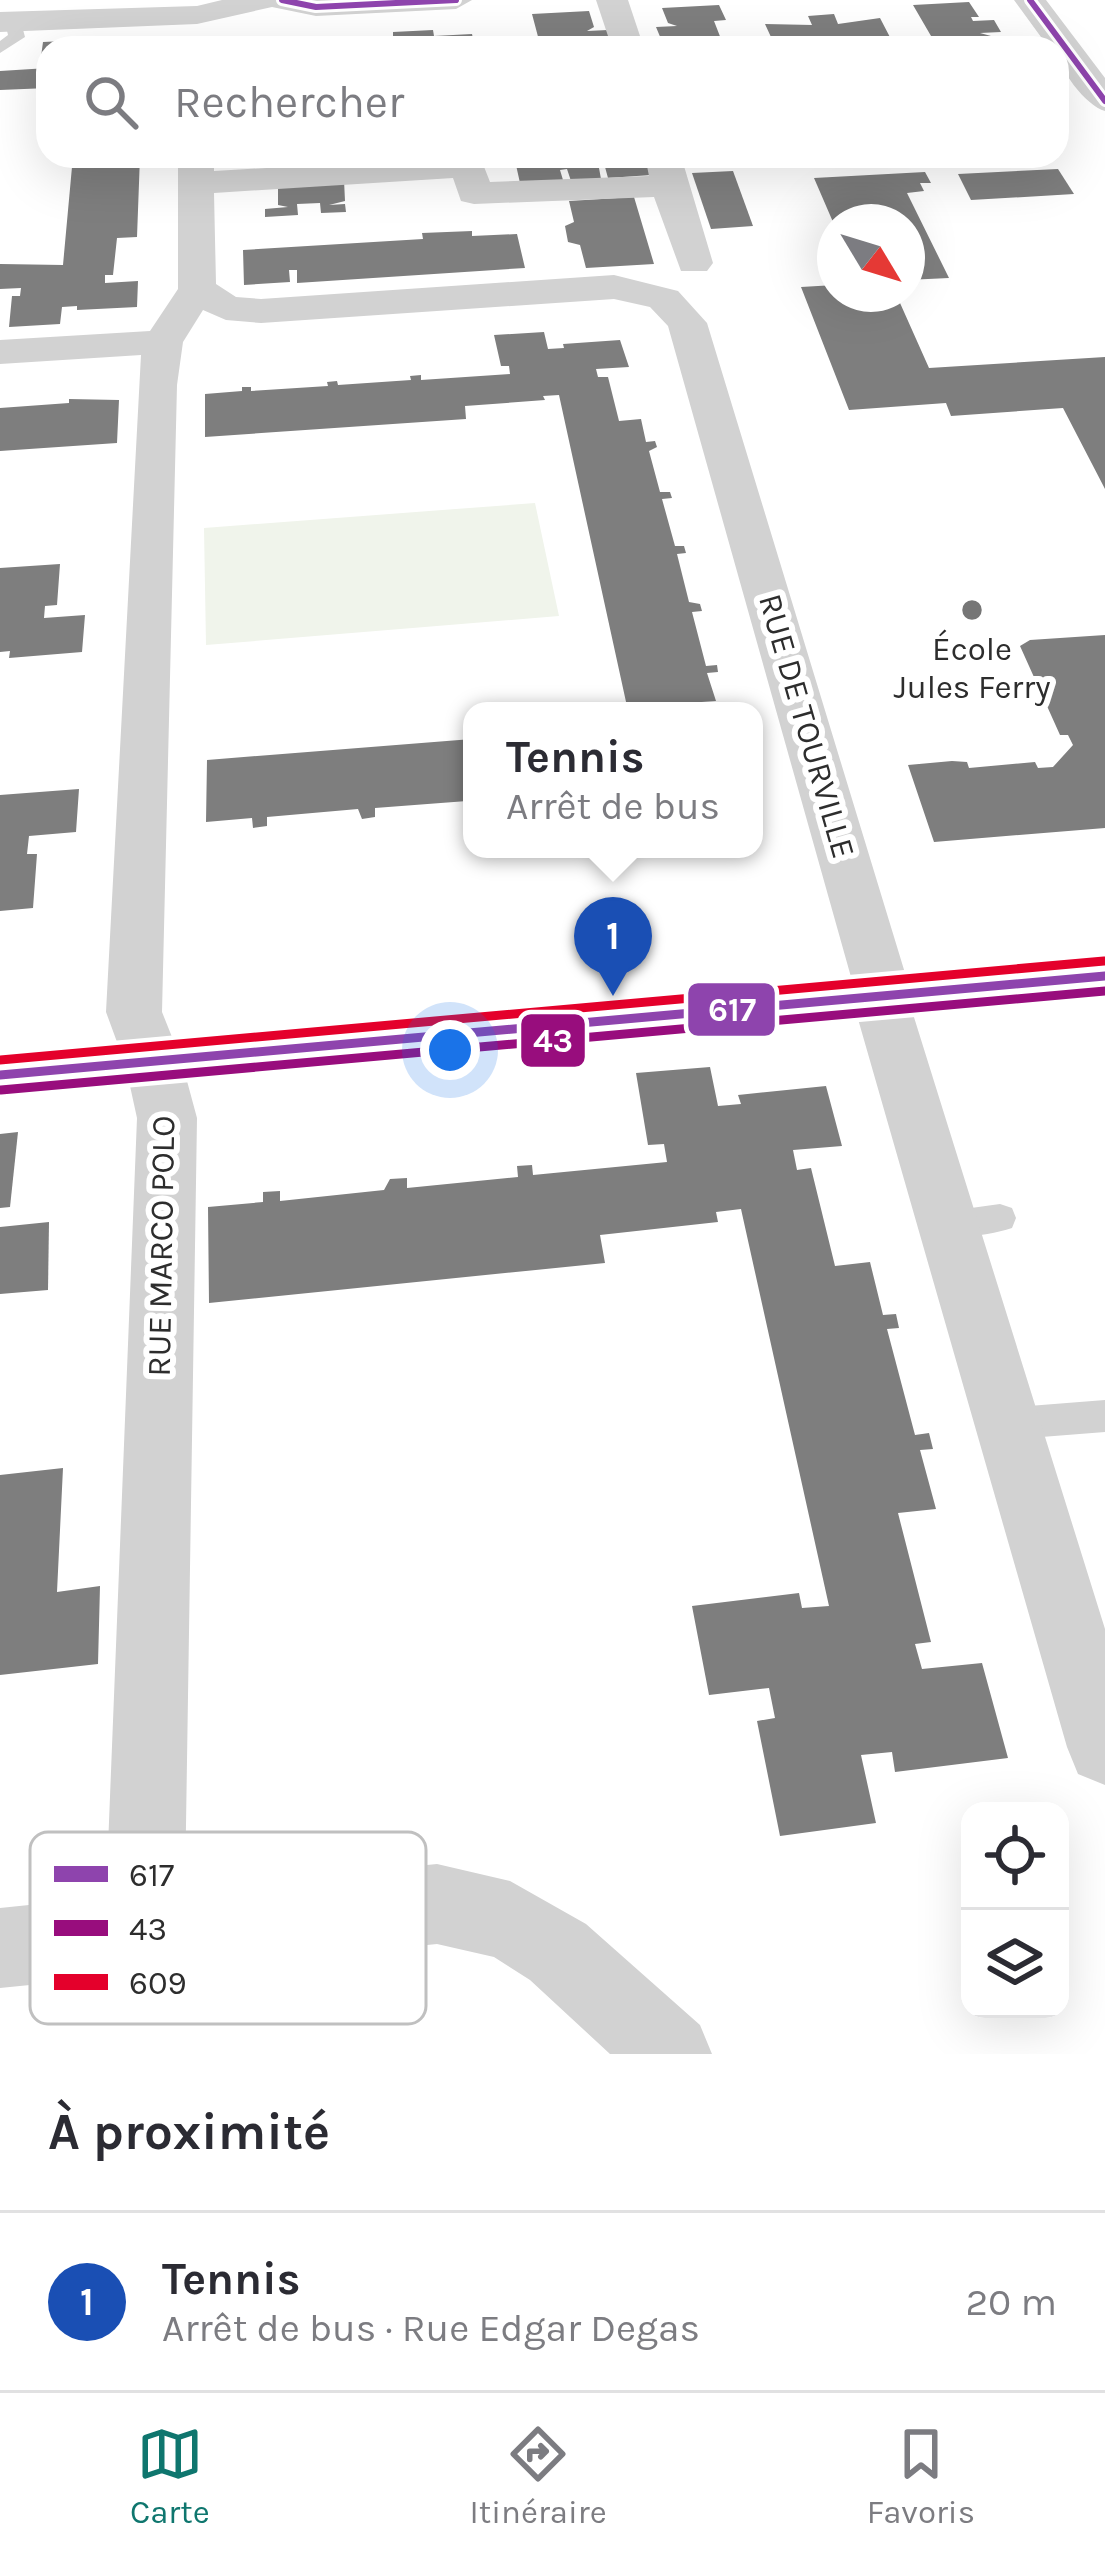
<!DOCTYPE html>
<html lang="fr">
<head>
<meta charset="utf-8">
<style>
	body { margin:0; font-family:Karla,sans-serif; background:#f7f7f7; color:#2b2b33 }
	.controls { position:absolute; right:36px; bottom:36px; display:grid; overflow:hidden; border-radius:24px; box-shadow:0 12px 48px #0002 }
	.controls button { width:108px; height:108px; display:grid; place-items:center; padding:0; border:0; border-bottom:3px solid #e1e1e2; background:#fff; color:#2b2b33; font:60px sans-serif }
	.compass { position:absolute; left:817px; top:204px; width:108px; height:108px; border-radius:50%; background:#fff; box-shadow:0 12px 48px #0002; rotate:128deg }
	.you { position:absolute; left:450px; top:1050px; width:42px; height:42px; margin:-30px; border:9px solid #fff; border-radius:50%; background:#1a73e8; box-shadow:0 0 0 18px #1a73e833 }
	.badge { display:grid; place-items:center; width:78px; height:78px; border-radius:50%; background:#0f766e; color:#fff; font-size:39px; font-weight:700 }
	.pin { position:absolute; translate:-50% -99px; filter:drop-shadow(0 3px 6px #0008) }
	.pin::after { content:''; position:absolute; top:63px; width:42px; height:36px; background:inherit; clip-path:polygon(0 0,100% 0,50% 100%) }
	.popup { position:absolute; left:463px; top:702px; width:300px; height:156px; box-sizing:border-box; display:grid; place-content:center; border-radius:24px; background:#fff; filter:drop-shadow(0 3px 9px #0005); font-size:39px; white-space:nowrap; color:#7c7c81 }
	.popup b { font-size:45px; color:#2b2b33 }
	.popup::after { content:''; position:absolute; left:50%; top:100%; margin-left:-24px; border:24px solid transparent; border-top-color:#fff }
	.list { margin:0; padding:0; list-style:none }
	h2 { display:flex; justify-content:space-between; align-items:center; height:156px; margin:0; padding:0 48px; font-size:51px }
	h2 small { font-size:39px; font-weight:400; color:#7c7c81 }
	.list li { display:grid; grid-template-columns:78px 1fr auto; gap:36px; align-items:center; box-sizing:border-box; height:180px; padding:0 48px; border-top:3px solid #e1e1e2 }
	.list b { display:block; font-size:45px; white-space:nowrap }
	.list p { margin:0; font-size:39px; white-space:nowrap; color:#7c7c81 }
	.list em { font-size:39px; font-style:normal; color:#7c7c81 }
	.icon { flex:none; width:66px; height:66px; fill:none; stroke:currentColor; stroke-width:2; stroke-linecap:round; stroke-linejoin:round }
	.map { position:relative; flex:none; width:1105px; height:2054px; overflow:hidden }
	.search { position:absolute; background:#fff; box-shadow:0 12px 48px #0002; left:36px; right:36px; top:36px; height:132px; display:flex; align-items:center; gap:30px; box-sizing:border-box; padding:0 42px; border-radius:36px; color:#7c7c81; font-size:45px }
	.sheet { height:336px; background:#fff }
	nav { display:flex; justify-content:space-around; align-items:center; box-sizing:border-box; height:168px; border-top:3px solid #e1e1e2; background:#fff; font-size:33px; color:#7c7c81 }
	nav a { display:grid; justify-items:center; gap:6px }
	nav .on { color:#0f766e }
	.map>svg:first-child { display:block }
	.green { fill:#f0f4eb }
	.building { fill:#7e7e7e }
	.lines { fill:none; stroke-linecap:round; stroke-linejoin:round }
	.lane { fill:#d2d2d2; fill-rule:evenodd }
	.street { fill:#d2d2d2; fill-rule:evenodd }
	.bus-1-far1-casing { stroke:#fff; stroke-width:12 }
	.bus-1-casing { stroke:#fff; stroke-width:18 }
	.bus-2-casing { stroke:#fff; stroke-width:18 }
	.bus-3-casing { stroke:#fff; stroke-width:18 }
	.bus-1-far1 { stroke:#8e44ad; stroke-width:6 }
	.bus-1 { stroke:#8e44ad; stroke-width:9 }
	.bus-2 { stroke:#980d7d; stroke-width:9 }
	.bus-3 { stroke:#e4002b; stroke-width:9 }
	.poi-dot { fill:#767676; stroke:#fff; stroke-width:4.5 }
	.labels { text-anchor:middle; dominant-baseline:central; stroke-width:12; stroke-linejoin:round; paint-order:stroke }
	.poi-label { font-size:33px; fill:#2d2d2d; stroke:#fff }
	.street-label { font-size:33px; fill:#2d2d2d; stroke:#fff }
	.key { fill:#fff; stroke:#c0c0c0; stroke-width:3 }
	.key-label { font-size:33px; fill:#2d2d2d }
	.line-badge { stroke:#fff; stroke-width:4.5 }
	.badge-label { font-size:33px; text-anchor:middle; font-weight:bold; fill:#fff }
</style>
</head>
<body>
<div class="map">
<svg width="1105" height="2054" viewBox="0 0 1105 2054">
	<rect width="100%" height="100%" fill="#fff"/>
	<polygon class="green" points="535,503 559,616 206,645 204,528"/>
	<g class="building">
		<polygon points="969,2 979,17 971,17 973,21 994,20 1001,32 980,33 991,36 999,48 938,48 913,5"/>
		<polygon points="719,5 726,20 714,21 721,39 733,38 737,48 678,48 675,41 682,38 661,39 656,27 677,26 668,23 662,8"/>
		<polygon points="589,11 594,27 587,31 608,30 611,42 591,43 592,48 541,48 532,14"/>
		<polygon points="834,14 838,24 880,18 893,43 856,45 853,40 813,42 816,48 776,48 765,24 812,25 808,16"/>
		<polygon points="433,30 434,36 472,34 475,48 318,48 317,42 393,38 393,32"/>
		<polygon points="85,40 84,48 48,48 48,63 40,64 43,42"/>
		<polygon points="48,68 48,88 0,90 0,71"/>
		<polygon points="73,156 140,156 137,237 117,238 113,275 105,275 105,283 138,281 137,307 77,310 77,306 62,307 60,324 9,327 12,296 20,296 21,288 0,289 0,264 63,265"/>
		<polygon points="276,156 341,156 342,171 277,175"/>
		<polygon points="514,156 645,156 651,175 608,178 605,167 599,168 601,179 571,181 567,169 560,170 563,180 520,183"/>
		<polygon points="1058,169 1074,194 971,200 958,174"/>
		<polygon points="733,171 753,226 711,229 692,173"/>
		<polygon points="925,172 931,183 920,183 924,191 907,193 949,278 907,280 907,222 833,222 814,178"/>
		<polygon points="344,180 345,201 329,205 345,204 346,212 321,213 320,203 297,204 298,215 265,217 265,209 288,207 278,205 278,183"/>
		<polygon points="634,197 654,264 586,268 580,245 568,242 565,226 574,222 569,201"/>
		<polygon points="472,231 472,236 517,234 525,268 297,283 297,270 289,270 290,282 244,285 243,250 423,239 422,233"/>
		<polygon points="835,285 835,294 896,294 929,368 1105,357 1105,489 1063,408 951,416 946,403 849,410 801,287"/>
		<polygon points="544,332 548,349 564,348 563,344 620,340 629,367 596,369 598,377 608,377 619,421 641,419 646,442 655,441 657,447 649,451 660,492 670,492 672,498 662,499 675,546 684,546 686,553 677,554 689,602 700,604 702,611 692,612 706,666 717,665 718,672 707,673 716,701 687,703 689,711 628,711 559,395 543,396 545,400 465,406 466,419 205,437 205,394 242,391 242,387 251,387 251,391 328,386 327,382 337,381 338,385 411,380 410,376 421,375 421,380 510,374 509,366 501,366 494,335"/>
		<polygon points="69,399 119,400 117,443 0,451 0,408 69,403"/>
		<polygon points="60,564 57,605 45,606 44,618 85,615 82,652 9,658 10,651 0,652 0,568"/>
		<polygon points="1105,635 1105,828 934,842 908,765 952,761 967,762 969,768 1035,762 1038,768 1053,767 1073,745 1068,735 1060,735 1020,646 1030,640"/>
		<polygon points="472,739 472,814 467,801 375,808 375,817 362,819 358,809 267,817 267,826 253,828 252,818 206,822 207,760"/>
		<polygon points="79,789 76,832 29,836 27,854 37,854 33,908 0,911 0,795"/>
		<polygon points="594,849 659,849 660,853 595,859"/>
		<polygon points="710,1067 718,1106 741,1104 738,1095 826,1086 842,1146 793,1150 797,1170 811,1168 835,1266 870,1262 883,1315 896,1314 899,1328 887,1329 915,1435 929,1433 933,1449 920,1450 936,1509 898,1513 931,1642 915,1644 922,1669 982,1663 1008,1758 895,1772 892,1752 861,1755 876,1823 780,1836 757,1721 775,1718 769,1688 709,1695 692,1606 799,1593 802,1608 829,1606 741,1209 716,1212 718,1222 600,1235 605,1263 209,1303 208,1207 263,1202 263,1192 280,1191 280,1201 384,1190 390,1179 407,1178 407,1188 518,1177 517,1166 532,1165 533,1175 667,1162 664,1144 648,1145 636,1073"/>
		<polygon points="18,1132 10,1207 0,1208 0,1134"/>
		<polygon points="49,1222 48,1290 0,1294 0,1227"/>
		<polygon points="63,1468 57,1592 100,1586 98,1664 0,1675 0,1475"/>
	</g>
	<g class="lines">
		<g class="lane">
			<polygon points="13,17 21,22 25,37 0,53 0,41 8,35 5,22"/>
			<path d="M1000,1204L1012,1208L1016,1218L1012,1228C990,1235 957,1240 935,1233L931,1223L935,1213Z"/>
			<polygon points="1105,1400 1105,1432 1005,1440 993,1435 987,1424 993,1413 1005,1408"/>
		</g>
		<g class="street">
			<polygon points="222,0 472,0 456,9 316,16 272,7 197,24 0,32 0,12 197,6"/>
			<polygon points="596,0 628,0 644,48 612,48"/>
			<path d="M1014,0H1046L1105,78V111C1086,106 1057,68 1057,48H1049Z"/>
			<path d="M178,156H214V171L471,156L481,159L490,182L649,176L645,156H681L713,263L707,271H681L654,197L474,204L461,201L453,178L214,193L216,284L236,297L261,299L614,275L678,291L707,323L905,973L1105,955V997L913,1014L1105,1629V1785L1078,1774L1067,1747L858,1019L187,1081L197,1118L185,1889L437,1864L510,1881L586,1924L700,2025L712,2054H610L530,1980L494,1957L437,1944L0,1988V1908L106,1897L137,1118L130,1086L0,1098V1052L117,1042L106,1012L141,355L0,364V340L150,331L178,289ZM614,299L650,307L668,326L851,977L172,1037L162,1012L177,385L183,342L203,310L226,320L261,323Z"/>
		</g>
		<g class="bus-1-far1-casing">
			<g id="bus-1-far1">
				<polyline points="282,0 316,7 456,0"/>
				<polyline points="1030,0 1105,101"/>
			</g>
		</g>
		<g class="bus-1-casing">
			<polyline id="bus-1" points="0,1075 1105,976"/>
		</g>
		<g class="bus-2-casing">
			<polyline id="bus-2" points="1,1090 1105,991"/>
		</g>
		<g class="bus-3-casing">
			<polyline id="bus-3" points="0,1060 1104,961"/>
		</g>
		<use href="#bus-1-far1" class="bus-1-far1"/>
		<use href="#bus-1" class="bus-1"/>
		<use href="#bus-2" class="bus-2"/>
		<use href="#bus-3" class="bus-3"/>
	</g>
	<circle class="poi-dot" cx="972" cy="610" r="12"/>
	<g class="labels">
		<g class="poi-label">
			<text x="972" y="649">École<tspan x="972" dy="38">Jules Ferry</tspan></text>
		</g>
		<g class="street-label">
			<text transform="translate(807 726) rotate(74)">RUE DE TOURVILLE</text>
			<text transform="translate(161 1246) rotate(-89)">RUE MARCO POLO</text>
		</g>
	</g>
	<rect x="30" y="1832" width="396" height="192" rx="18" class="key"/>
	<rect x="54" y="1866" width="54" height="16" fill="#8e44ad"/>
	<rect x="54" y="1920" width="54" height="16" fill="#980d7d"/>
	<rect x="54" y="1974" width="54" height="16" fill="#e4002b"/>
	<g class="key-label">
		<text x="129" y="1886">617</text>
		<text x="129" y="1940">43</text>
		<text x="129" y="1994">609</text>
	</g>
	<g class="line-badge">
		<rect x="686" y="981" width="91" height="57" rx="12" fill="#8e44ad"/>
		<rect x="519" y="1012" width="68" height="57" rx="12" fill="#980d7d"/>
	</g>
	<g class="badge-label">
		<text x="732" y="1021">617</text>
		<text x="553" y="1052">43</text>
	</g>
</svg>
<div class="controls">
<button><svg class="icon" aria-label="locate" viewBox="0 0 24 24"><circle cx="12" cy="12" r="6"/><path d="M12 2v4M12 18v4M2 12h4M18 12h4"/></svg></button>
<button><svg class="icon" aria-label="layers" viewBox="0 0 24 24"><path d="M12 4l9 5-9 5-9-5zM3 14l9 5 9-5"/></svg></button>
</div>
<svg class="compass" viewBox="-18 -18 36 36"><path d="M0-13l5 13h-10z" fill="#e53935"/><path d="M0 13l5-13h-10z" fill="#7c7c81"/></svg>
<div class="you"></div>
<div class="pin badge" style="left:613px;top:996px;background:#1a4fb4">1</div>
<div class="popup"><b>Tennis</b>Arrêt de bus</div>
<div class="search"><svg class="icon" aria-label="search" viewBox="0 0 24 24"><circle cx="10" cy="10" r="6"/><path d="M15 15l6 6"/></svg>Rechercher</div>
</div>
<section class="sheet">
<h2>À proximité<small></small></h2>
<ul class="list">
<li><span class="badge" style="background:#1a4fb4">1</span><div><b>Tennis</b><p>Arrêt de bus · Rue Edgar Degas</p></div><em>20 m</em></li>
</ul>
</section>
<nav>
<a class="on"><svg class="icon" aria-label="map" viewBox="0 0 24 24"><path d="M3 6l6-2 6 2 6-2v14l-6 2-6-2-6 2zM9 4v14M15 6v14"/></svg>Carte</a>
<a><svg class="icon" aria-label="directions" viewBox="0 0 24 24"><path d="M12 3l9 9-9 9-9-9zM9 14v-3h6M13 9l2 2-2 2"/></svg>Itinéraire</a>
<a><svg class="icon" aria-label="saved" viewBox="0 0 24 24"><path d="M7 4h10v16l-5-4-5 4z"/></svg>Favoris</a>
</nav>
</body>
</html>
